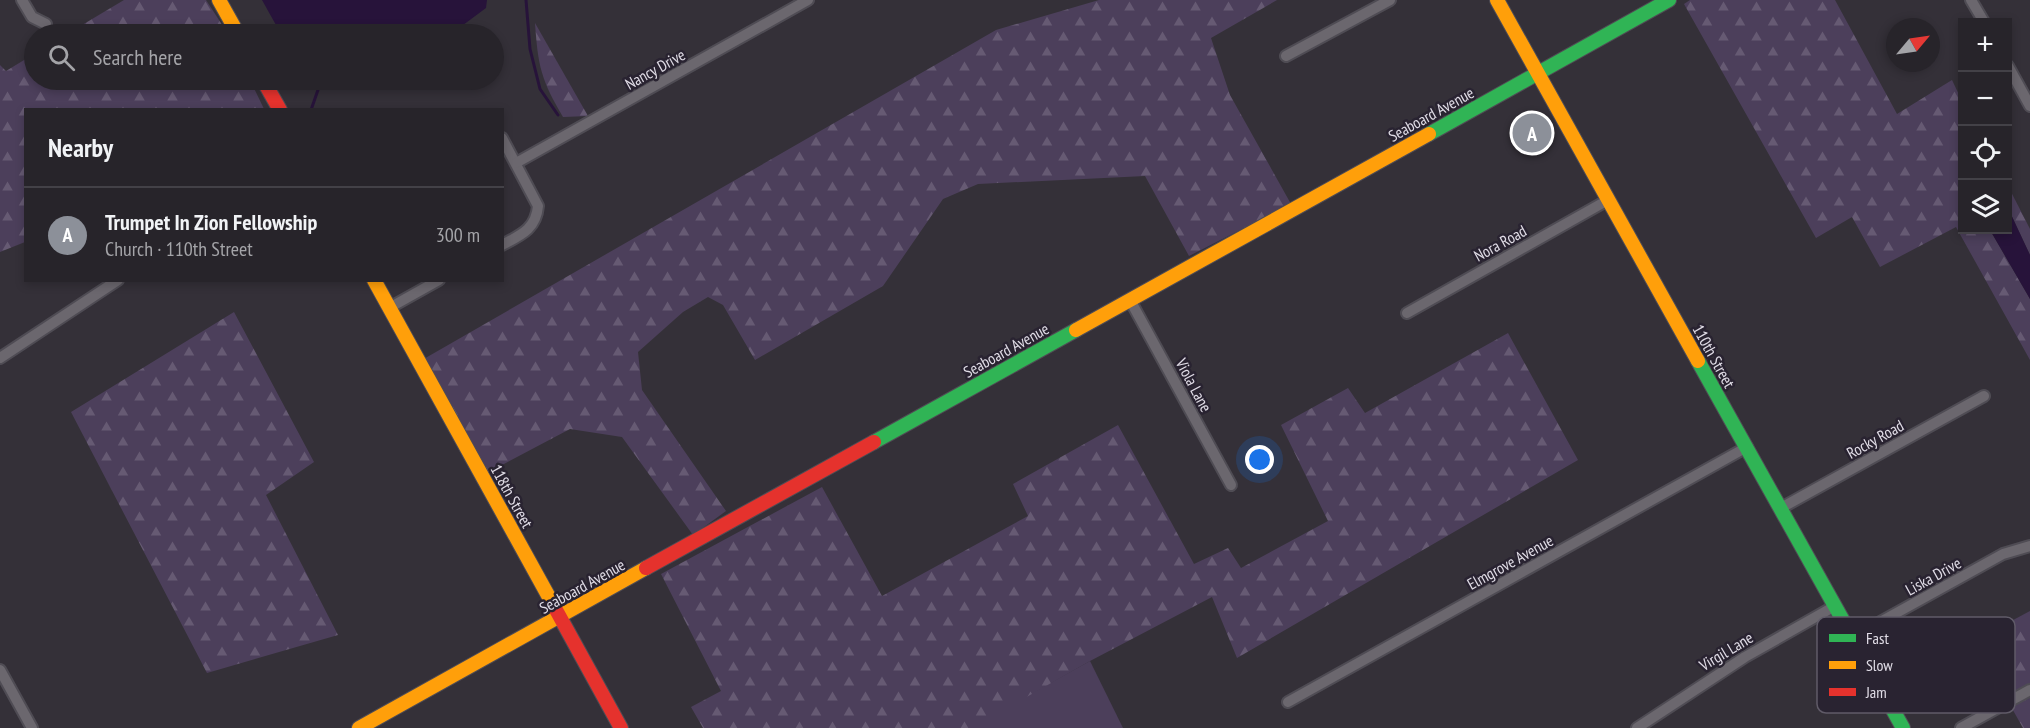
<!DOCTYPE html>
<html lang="en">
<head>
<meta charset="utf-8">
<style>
	body { margin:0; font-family:"PT Sans Narrow",sans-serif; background:#333036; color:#f1f3f6 }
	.controls { position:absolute; right:18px; top:18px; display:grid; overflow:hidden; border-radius:0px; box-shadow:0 3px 9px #0003 }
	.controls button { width:54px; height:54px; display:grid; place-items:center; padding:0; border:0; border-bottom:2px solid #434147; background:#27242a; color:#f1f3f6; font:30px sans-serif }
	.compass { position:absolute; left:1886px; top:18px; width:54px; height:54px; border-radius:50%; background:#27242a; box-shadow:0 3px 9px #0003; rotate:61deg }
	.you { position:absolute; left:1260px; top:460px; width:21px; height:21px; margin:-15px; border:4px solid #fff; border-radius:50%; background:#1a73e8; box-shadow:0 0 0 9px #1a73e833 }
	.badge { display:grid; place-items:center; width:39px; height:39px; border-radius:50%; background:#8c9099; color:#fff; font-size:20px; font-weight:700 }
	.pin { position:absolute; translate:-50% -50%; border:3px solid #fff; box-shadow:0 2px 6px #0006 }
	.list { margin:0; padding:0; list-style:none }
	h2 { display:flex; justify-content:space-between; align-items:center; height:78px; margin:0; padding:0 24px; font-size:26px }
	h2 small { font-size:20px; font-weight:400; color:#a4a4a8 }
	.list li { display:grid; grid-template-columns:39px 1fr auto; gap:18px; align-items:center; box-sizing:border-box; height:96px; padding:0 24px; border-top:2px solid #434147 }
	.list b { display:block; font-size:22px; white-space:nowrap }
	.list p { margin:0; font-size:20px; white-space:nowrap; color:#a4a4a8 }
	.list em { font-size:20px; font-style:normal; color:#a4a4a8 }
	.icon { flex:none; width:33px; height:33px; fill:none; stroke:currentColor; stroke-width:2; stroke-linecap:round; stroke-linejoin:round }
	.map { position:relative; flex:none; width:2030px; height:728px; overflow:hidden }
	.search { position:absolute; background:#27242a; box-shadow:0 3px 9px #0003; left:24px; top:24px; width:480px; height:66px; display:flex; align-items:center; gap:15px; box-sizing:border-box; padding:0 21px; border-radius:33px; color:#a4a4a8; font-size:22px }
	.panel { position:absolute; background:#27242a; box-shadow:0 3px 9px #0003; left:24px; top:108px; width:480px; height:174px; border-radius:0px }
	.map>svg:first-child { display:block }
	.grass { fill:#4c3f5b }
	.forest { fill:url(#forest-firs) }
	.water { fill:#27133a }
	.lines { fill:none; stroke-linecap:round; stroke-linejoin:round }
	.stream { stroke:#27133a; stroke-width:3 }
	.street-casing { stroke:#4f4c54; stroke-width:14 }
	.fast-casing { stroke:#4f4c54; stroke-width:16 }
	.slow-casing { stroke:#4f4c54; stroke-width:16 }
	.jam-casing { stroke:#4f4c54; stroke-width:16 }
	.street { stroke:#6b676e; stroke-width:10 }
	.fast { stroke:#30b455; stroke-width:14 }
	.slow { stroke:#ff9f0a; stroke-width:14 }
	.jam { stroke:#e5322d; stroke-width:14 }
	.labels { text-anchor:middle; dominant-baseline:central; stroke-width:5; stroke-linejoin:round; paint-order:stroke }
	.street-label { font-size:16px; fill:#e1dde7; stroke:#292331 }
	.key { fill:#292331; stroke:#605b68; stroke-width:1.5 }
	.key-label { font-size:16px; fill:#e1dde7 }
</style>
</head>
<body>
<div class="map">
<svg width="2030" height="728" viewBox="0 0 2030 728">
	<defs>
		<pattern id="forest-firs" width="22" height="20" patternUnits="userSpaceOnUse" patternTransform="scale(1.5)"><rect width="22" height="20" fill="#4c3f5b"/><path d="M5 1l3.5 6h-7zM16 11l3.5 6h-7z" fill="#665a73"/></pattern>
	</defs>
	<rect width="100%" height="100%" fill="#343038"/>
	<polygon class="grass" points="1090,661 1123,728 969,728"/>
	<g class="forest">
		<polygon points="124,0 206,0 228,34 67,34"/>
		<polygon points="1099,0 1277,0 1211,38 1230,95 1291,204 1189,256 1145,176 978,184 943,199 883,286 755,360 723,305 708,297 683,312 638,352 642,390 726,511 693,535 622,437 570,429 487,473 422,360 996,30"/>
		<polygon points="1690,0 1835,0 1897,114 1952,80 1962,101 1962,230 1990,230 2030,299 2030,360 1956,227 1880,267 1852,217 1816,238 1684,4"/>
		<path d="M535,23L588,116L563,117C541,80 538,66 535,23Z"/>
		<polygon points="34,54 34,80 250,80 264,109 26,110 25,242 0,252 0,65 6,71"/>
		<polygon points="2008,186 2030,229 2030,255 2008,208"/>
		<polygon points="234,312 314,462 266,495 338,635 207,673 71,412"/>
		<polygon points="1508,333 1578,460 1237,658 1212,597 1090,661 972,728 703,728 691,707 721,691 661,574 822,487 882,596 1028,516 1013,484 1118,425 1194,564 1228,548 1241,568 1328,521 1281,425 1348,388 1365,413"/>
		<polygon points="2030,611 2030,728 2023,728 1974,641"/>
	</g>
	<g class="water">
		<polygon points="262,0 487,0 486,8 451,34 281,34"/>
		<polygon points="2008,208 2030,255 2030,299 1990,230 2008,230"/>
	</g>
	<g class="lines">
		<g class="stream">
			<polyline points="526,0 530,49 540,89 558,115"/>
			<polyline points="311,110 319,87"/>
		</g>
		<g class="street-casing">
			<g id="street">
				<polyline points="22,0 32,17 46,24"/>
				<polyline points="1971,0 1984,22"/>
				<polyline points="1286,56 1390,0"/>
				<polyline points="2008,66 2030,106"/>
				<path d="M502,138L538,206C536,229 521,235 502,245"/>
				<polyline points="516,163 808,0"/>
				<polyline points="1130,300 1231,485"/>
				<polyline points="389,308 439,280"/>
				<polyline points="1407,313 1608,200"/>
				<polyline points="0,358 118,280"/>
				<polyline points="1781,508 1984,396"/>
				<polyline points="1853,637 2003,554 2030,546"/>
				<polyline points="0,670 32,728"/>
				<polyline points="1288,702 1747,447"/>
				<polyline points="1637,728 1745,657 1835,606"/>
				<polyline points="1961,728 2030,690"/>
			</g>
		</g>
		<g class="fast-casing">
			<g id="fast">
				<polyline points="1429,134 1669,0"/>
				<polyline points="1698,361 1903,728"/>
				<polyline points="874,442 1076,330"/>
			</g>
		</g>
		<g class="slow-casing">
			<g id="slow">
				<polyline points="219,0 238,34"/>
				<polyline points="1497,0 1698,361"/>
				<polyline points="374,280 555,608"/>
				<polyline points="1076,330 1429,134"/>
				<polyline points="359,728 646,568"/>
			</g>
		</g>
		<g class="jam-casing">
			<g id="jam">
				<polyline points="263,80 280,110"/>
				<polyline points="646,568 874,442"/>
				<polyline points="555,608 621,728"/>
			</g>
		</g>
		<use href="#street" class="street"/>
		<use href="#fast" class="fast"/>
		<use href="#slow" class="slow"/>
		<use href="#jam" class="jam"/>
	</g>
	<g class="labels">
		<g class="street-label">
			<text transform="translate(655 69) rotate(-29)">Nancy Drive</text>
			<text transform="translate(1431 114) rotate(-29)">Seaboard Avenue</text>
			<text transform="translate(1500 243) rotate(-29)">Nora Road</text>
			<text transform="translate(1006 350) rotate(-29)">Seaboard Avenue</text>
			<text transform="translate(1714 356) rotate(61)">110th Street</text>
			<text transform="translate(1194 385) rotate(62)">Viola Lane</text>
			<text transform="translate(1875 439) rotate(-29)">Rocky Road</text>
			<text transform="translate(512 496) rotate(61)">118th Street</text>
			<text transform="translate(1510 562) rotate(-29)">Elmgrove Avenue</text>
			<text transform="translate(1933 576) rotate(-29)">Liska Drive</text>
			<text transform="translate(582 586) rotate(-29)">Seaboard Avenue</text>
			<text transform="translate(1726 651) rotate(-31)">Virgil Lane</text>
		</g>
	</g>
	<rect x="1817" y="617" width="198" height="96" rx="9" class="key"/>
	<rect x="1829" y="634" width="27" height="8" fill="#30b455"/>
	<rect x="1829" y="661" width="27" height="8" fill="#ff9f0a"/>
	<rect x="1829" y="688" width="27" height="8" fill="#e5322d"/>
	<g class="key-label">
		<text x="1866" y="644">Fast</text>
		<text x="1866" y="671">Slow</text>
		<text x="1866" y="698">Jam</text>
	</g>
</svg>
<div class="controls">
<button>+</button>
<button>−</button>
<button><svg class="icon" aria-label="locate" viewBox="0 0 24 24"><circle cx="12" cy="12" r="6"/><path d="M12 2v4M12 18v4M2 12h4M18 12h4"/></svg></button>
<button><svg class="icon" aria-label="layers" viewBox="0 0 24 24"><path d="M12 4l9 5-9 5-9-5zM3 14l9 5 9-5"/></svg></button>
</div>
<svg class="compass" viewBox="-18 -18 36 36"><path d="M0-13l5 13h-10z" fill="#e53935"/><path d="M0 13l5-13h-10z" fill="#a4a4a8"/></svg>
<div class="you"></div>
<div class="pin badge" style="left:1532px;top:133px">A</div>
<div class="search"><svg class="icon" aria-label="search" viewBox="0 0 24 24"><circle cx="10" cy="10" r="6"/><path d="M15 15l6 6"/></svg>Search here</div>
<section class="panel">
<h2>Nearby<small></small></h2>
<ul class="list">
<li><span class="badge">A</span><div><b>Trumpet In Zion Fellowship</b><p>Church · 110th Street</p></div><em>300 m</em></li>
</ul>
</section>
</div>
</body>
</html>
